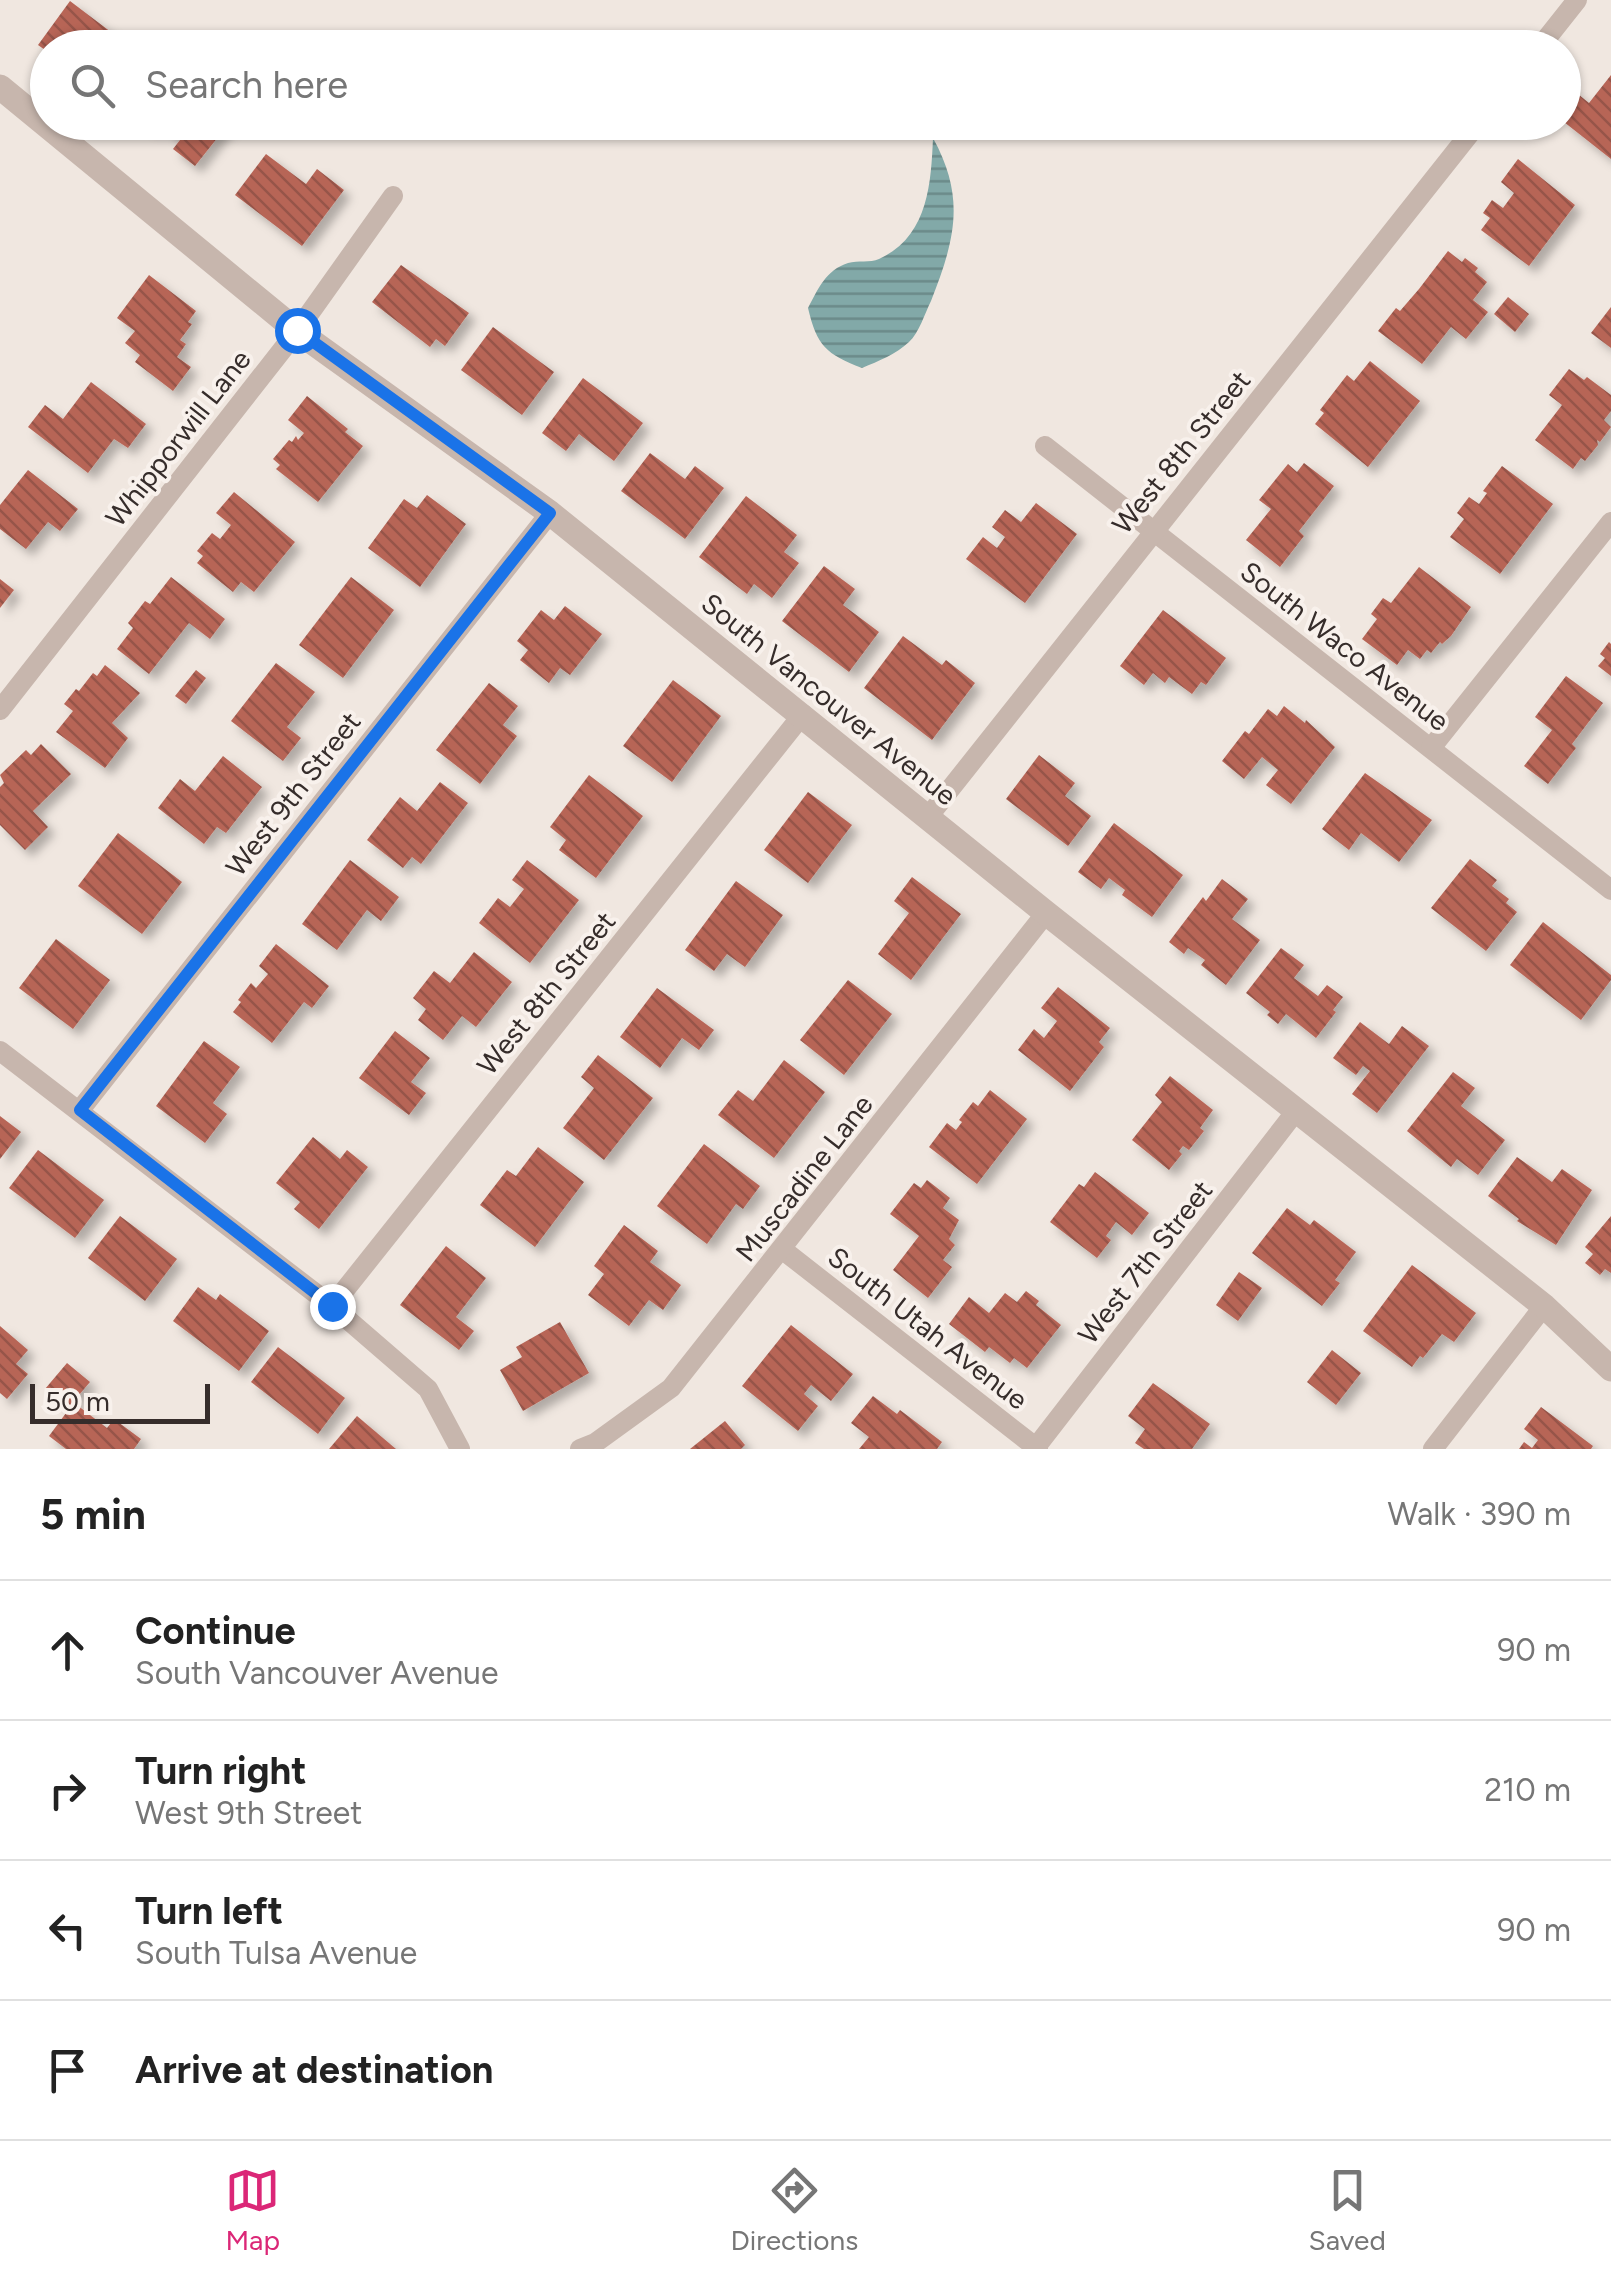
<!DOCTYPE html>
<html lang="en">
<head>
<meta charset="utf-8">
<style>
	body { margin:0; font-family:Figtree,sans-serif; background:#f2f2f2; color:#222 }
	.scale { position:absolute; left:30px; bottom:25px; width:180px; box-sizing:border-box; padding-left:10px; border:5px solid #362d2b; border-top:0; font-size:28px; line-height:35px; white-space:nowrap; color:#362d2b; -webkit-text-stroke:8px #f8f1ec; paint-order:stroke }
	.stop { position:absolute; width:30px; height:30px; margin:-22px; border:8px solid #1a73e8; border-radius:50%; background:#fff }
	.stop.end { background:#1a73e8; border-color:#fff; box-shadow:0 2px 10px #0008 }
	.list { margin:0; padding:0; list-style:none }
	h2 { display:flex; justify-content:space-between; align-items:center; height:130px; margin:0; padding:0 40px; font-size:42px }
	h2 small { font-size:32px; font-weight:400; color:#767676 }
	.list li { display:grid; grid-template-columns:65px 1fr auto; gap:30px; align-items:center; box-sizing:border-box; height:140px; padding:0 40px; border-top:2px solid #e0e0e0 }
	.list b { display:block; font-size:38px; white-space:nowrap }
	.list p { margin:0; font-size:32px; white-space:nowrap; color:#767676 }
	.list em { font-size:32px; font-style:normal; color:#767676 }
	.icon { flex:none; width:55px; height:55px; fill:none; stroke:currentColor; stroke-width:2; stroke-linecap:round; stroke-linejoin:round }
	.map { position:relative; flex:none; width:1611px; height:1449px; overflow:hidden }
	.search { position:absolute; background:#fff; box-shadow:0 2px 8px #0004; left:30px; right:30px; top:30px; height:110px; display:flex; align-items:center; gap:25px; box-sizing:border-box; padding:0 35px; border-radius:55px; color:#767676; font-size:38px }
	.sheet { height:690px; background:#fff }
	nav { display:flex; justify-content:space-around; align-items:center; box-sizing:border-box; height:140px; border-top:2px solid #e0e0e0; background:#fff; font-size:28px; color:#767676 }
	nav a { display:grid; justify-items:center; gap:5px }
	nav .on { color:#db2777 }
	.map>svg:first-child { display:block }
	.water { fill:url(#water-rules) }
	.building { fill:url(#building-back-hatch); filter:url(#shadow) }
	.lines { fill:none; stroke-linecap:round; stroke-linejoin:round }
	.minor { stroke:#c7b6ad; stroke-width:20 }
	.tertiary { stroke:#c7b6ad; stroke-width:25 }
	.route { stroke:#1a73e8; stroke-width:12 }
	.labels { text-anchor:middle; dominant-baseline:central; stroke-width:8; stroke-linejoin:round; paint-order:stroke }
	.street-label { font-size:28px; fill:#362d2b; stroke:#f8f1ec }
</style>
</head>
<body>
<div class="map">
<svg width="1611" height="1449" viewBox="0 0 1611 1449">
	<defs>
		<pattern id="water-rules" width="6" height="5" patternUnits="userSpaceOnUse" patternTransform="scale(2.5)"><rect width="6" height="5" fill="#82a9a8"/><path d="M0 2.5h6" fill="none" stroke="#6b8a89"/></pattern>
		<pattern id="building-back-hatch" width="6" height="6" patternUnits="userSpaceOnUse" patternTransform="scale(2.5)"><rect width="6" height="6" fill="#b76557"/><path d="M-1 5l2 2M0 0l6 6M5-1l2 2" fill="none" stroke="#965448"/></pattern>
		<filter id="shadow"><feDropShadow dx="7" dy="7" stdDeviation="5" flood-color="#0004"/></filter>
	</defs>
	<rect width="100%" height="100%" fill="#f0e7e0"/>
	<path class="water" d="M933,138C966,198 955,240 931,301C925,313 919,333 909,342C896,354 879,361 862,368C826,354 817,346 808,308C818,289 826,270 848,263C858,260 870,263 879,259C928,237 931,184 933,138Z"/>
	<g class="building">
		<polygon points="70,1 132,48 48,48 48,52 38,45"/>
		<polygon points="1611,75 1611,159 1564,122 1564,102 1573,90 1589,103"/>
		<polygon points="144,122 230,122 195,166 173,149 180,140 159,123 153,129"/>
		<polygon points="266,154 306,184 317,169 344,190 302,246 235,195"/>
		<polygon points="1518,159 1575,205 1529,266 1481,230 1490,218 1483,213 1492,200 1503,208 1514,193 1501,182"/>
		<polygon points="1448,251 1462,262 1465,258 1478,268 1475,272 1487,282 1473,300 1488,312 1466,339 1451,327 1422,364 1378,331 1396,308 1400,311 1419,289"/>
		<polygon points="401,265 469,313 445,346 436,339 430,347 372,302"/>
		<polygon points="149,275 196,311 188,322 192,324 180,340 186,344 177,357 191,367 173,391 135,362 140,355 125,343 135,331 117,318"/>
		<polygon points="1508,297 1529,314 1515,332 1494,314"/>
		<polygon points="1611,307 1611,348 1591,333"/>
		<polygon points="493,327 554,372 522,415 461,370"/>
		<polygon points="1370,361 1420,401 1368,467 1315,424 1324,413 1320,410 1347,375 1354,381"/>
		<polygon points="1569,369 1584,380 1587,377 1611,395 1611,411 1604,420 1611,427 1600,442 1597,440 1598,445 1585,461 1581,458 1573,469 1535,440 1562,405 1549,395"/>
		<polygon points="583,378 643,423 614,461 579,434 566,451 542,433"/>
		<polygon points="91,382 146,424 128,448 114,439 88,473 28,427 45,405 63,419"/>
		<polygon points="307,396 348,429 345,432 363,446 318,502 276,469 280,465 273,459 289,440 292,442 296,436 298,440 304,433 288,420"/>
		<polygon points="650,453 685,479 695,466 724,488 685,539 621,491"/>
		<polygon points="1304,463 1334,486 1299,531 1304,536 1280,567 1246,540 1271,509 1259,500 1288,464 1297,472"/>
		<polygon points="1502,466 1553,504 1500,574 1450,537 1464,519 1457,513 1469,497 1479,504 1487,493 1483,491"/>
		<polygon points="28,470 78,509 60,531 48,522 26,549 0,529 0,505"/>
		<polygon points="234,492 295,542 254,592 241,582 233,592 197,563 203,556 197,551 212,533 220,539 231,525 216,513"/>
		<polygon points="427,495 466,524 420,587 368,548 404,499 417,508"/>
		<polygon points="746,496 797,535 784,552 799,563 772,598 754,584 747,594 699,557"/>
		<polygon points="1036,503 1077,534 1025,603 966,559 983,537 997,548 1005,537 992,527 1005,510 1021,522"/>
		<polygon points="824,566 855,589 843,605 879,632 849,672 782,621"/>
		<polygon points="1419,567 1471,607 1451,636 1442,644 1440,642 1431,653 1427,650 1420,659 1408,650 1397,665 1362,639 1377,619 1371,614 1383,598 1391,603"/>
		<polygon points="171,577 225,619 210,639 189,623 149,674 117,649 133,628 128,623 145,601 150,604"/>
		<polygon points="351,577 394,610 343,678 299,645"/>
		<polygon points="0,579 14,590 0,608"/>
		<polygon points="565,606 602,634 570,675 560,668 549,683 520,660 528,650 517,641 541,610 554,620"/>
		<polygon points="1163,610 1226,658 1206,685 1201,682 1192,694 1169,677 1165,683 1153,673 1144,685 1120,666"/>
		<polygon points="903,636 942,665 946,660 975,683 932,740 864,688"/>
		<polygon points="1609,642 1611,644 1611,676 1598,666 1605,658 1600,654"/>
		<polygon points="276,663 315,692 287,727 301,738 283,761 231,721"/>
		<polygon points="105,665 140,693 112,723 128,738 105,768 56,732 73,711 64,704 76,689 79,691 93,673 97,676"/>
		<polygon points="196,670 206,678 186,704 175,696"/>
		<polygon points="1566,676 1603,703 1572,744 1576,748 1548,784 1524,766 1552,730 1535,717"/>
		<polygon points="673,680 721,716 672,782 623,746"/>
		<polygon points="489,683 518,706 503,725 517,736 480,784 436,750"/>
		<polygon points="1284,706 1305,723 1306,720 1335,747 1291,804 1266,785 1278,770 1262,757 1244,779 1222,761 1245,731 1249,734 1268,709 1277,716"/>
		<polygon points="41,744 71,774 33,811 48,827 25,850 0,825 0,787 4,783 0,775 26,750 31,755"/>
		<polygon points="1039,755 1075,783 1065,796 1091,816 1068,846 1006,799"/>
		<polygon points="223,756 262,787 226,833 217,827 204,844 158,808 180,779 195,791"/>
		<polygon points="1365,773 1432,820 1399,862 1361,833 1349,850 1322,829"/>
		<polygon points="589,775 643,816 596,878 559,850 566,840 550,827"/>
		<polygon points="440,782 468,803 421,864 412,857 403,868 367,840 400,797 417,811"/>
		<polygon points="808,792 852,825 808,883 764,850"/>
		<polygon points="1114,823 1183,875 1152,917 1122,895 1125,890 1109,878 1101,889 1078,872"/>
		<polygon points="118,833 182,882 142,934 78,886"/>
		<polygon points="1470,859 1497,880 1492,886 1509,899 1506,903 1517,912 1486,951 1431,908"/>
		<polygon points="350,860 399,897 381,921 367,910 337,950 302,924"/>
		<polygon points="527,860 579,900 530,963 479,923 498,898 510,907 524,889 512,880"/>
		<polygon points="912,877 961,914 911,980 878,954 909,913 894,901"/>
		<polygon points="1222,879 1248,899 1232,919 1260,940 1226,985 1201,965 1205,960 1188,948 1184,954 1169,942 1203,897 1206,901"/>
		<polygon points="736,881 783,915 745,967 727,954 714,971 685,950"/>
		<polygon points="1543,922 1611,975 1611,980 1581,1020 1510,965"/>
		<polygon points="56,939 110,980 73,1029 19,988"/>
		<polygon points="276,944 329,986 312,1008 304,1002 272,1043 233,1012 241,1002 238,1000 251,983 256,988 268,974 259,966"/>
		<polygon points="1281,948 1304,965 1294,978 1318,996 1327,985 1343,997 1333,1010 1336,1012 1316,1038 1286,1014 1278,1024 1267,1015 1270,1012 1246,993"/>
		<polygon points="474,952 512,982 476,1027 462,1016 443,1040 418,1020 426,1009 413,998 434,971 450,983"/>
		<polygon points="848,980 892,1014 844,1075 800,1040"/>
		<polygon points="1058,987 1110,1028 1099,1042 1104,1047 1070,1091 1018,1050 1034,1029 1044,1038 1057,1021 1041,1008"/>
		<polygon points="657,988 714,1030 699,1050 682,1038 660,1068 620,1037"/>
		<polygon points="1360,1022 1389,1044 1402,1026 1429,1046 1377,1113 1352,1094 1370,1071 1363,1066 1356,1075 1333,1058"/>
		<polygon points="395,1031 430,1058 411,1082 426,1093 409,1115 359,1078"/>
		<polygon points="204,1041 240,1067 213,1103 227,1114 205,1143 156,1106"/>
		<polygon points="598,1055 653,1098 604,1160 563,1128 594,1088 581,1077"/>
		<polygon points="784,1060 825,1092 774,1158 718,1115 738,1090 753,1101"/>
		<polygon points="1453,1072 1475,1088 1461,1106 1505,1140 1478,1175 1457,1159 1451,1167 1407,1131"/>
		<polygon points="1170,1076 1213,1110 1200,1128 1204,1131 1189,1150 1183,1146 1179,1151 1182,1154 1169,1170 1132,1140 1162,1102 1155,1095"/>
		<polygon points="990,1090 1027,1119 977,1184 929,1147 947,1123 956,1130 962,1122 959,1120 973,1102 978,1106"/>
		<polygon points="0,1116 21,1132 0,1159"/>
		<polygon points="313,1137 340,1159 347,1150 368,1167 319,1229 294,1209 300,1202 276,1183"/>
		<polygon points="704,1144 760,1186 743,1209 736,1204 707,1244 657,1206"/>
		<polygon points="538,1147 584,1182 535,1247 480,1205 507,1170 516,1176"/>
		<polygon points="38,1150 104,1200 75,1238 9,1188"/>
		<polygon points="1517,1157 1552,1182 1562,1169 1592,1190 1556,1245 1517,1221 1519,1219 1488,1196"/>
		<polygon points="1095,1172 1149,1213 1132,1235 1116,1222 1106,1236 1111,1240 1097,1258 1050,1222 1079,1184 1084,1187"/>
		<polygon points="927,1180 950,1198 943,1208 959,1220 949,1239 955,1245 943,1260 952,1267 928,1298 893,1270 919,1236 890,1214 914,1183 921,1188"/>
		<polygon points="1287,1208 1310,1225 1314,1220 1356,1252 1335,1280 1340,1283 1322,1306 1252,1253"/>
		<polygon points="120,1216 177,1259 145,1301 88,1258"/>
		<polygon points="1611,1216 1611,1273 1605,1269 1600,1275 1585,1263 1593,1254 1585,1247"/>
		<polygon points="624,1225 658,1251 650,1262 681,1285 663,1310 649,1300 629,1326 588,1295 604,1274 594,1266"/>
		<polygon points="446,1246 486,1278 456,1317 474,1331 459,1350 400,1305"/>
		<polygon points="1412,1265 1476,1313 1454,1342 1442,1334 1423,1358 1420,1356 1412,1367 1363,1331"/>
		<polygon points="1239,1272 1262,1288 1238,1321 1216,1305"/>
		<polygon points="198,1287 216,1300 220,1294 269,1331 239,1371 173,1321"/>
		<polygon points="1026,1291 1039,1301 1036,1305 1061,1325 1027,1368 1014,1358 1010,1363 989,1347 985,1352 949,1324 969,1297 989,1313 1005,1293 1017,1302"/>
		<polygon points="560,1322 589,1373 523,1411 500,1370 522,1357 516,1347"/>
		<polygon points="791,1325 853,1374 831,1401 811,1385 804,1394 818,1406 798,1431 742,1386"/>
		<polygon points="0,1326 28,1350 16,1364 28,1374 7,1399 0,1393"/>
		<polygon points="278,1347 345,1398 318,1434 251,1382"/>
		<polygon points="1332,1350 1361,1373 1336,1405 1307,1382"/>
		<polygon points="67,1363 90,1382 73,1402 107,1428 114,1419 141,1439 134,1449 66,1449 49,1436 69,1409 45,1389"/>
		<polygon points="1153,1383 1210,1424 1192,1449 1144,1449 1135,1443 1145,1429 1128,1416"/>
		<polygon points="873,1396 897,1414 900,1410 942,1442 937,1449 859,1449 869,1437 851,1423"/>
		<polygon points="1541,1407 1593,1446 1591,1449 1519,1449 1524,1442 1532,1448 1538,1440 1524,1429"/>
		<polygon points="357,1416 396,1449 329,1449"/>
		<polygon points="725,1421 745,1445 741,1449 690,1449"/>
	</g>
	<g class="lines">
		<g class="minor">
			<polyline points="1539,48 1577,0"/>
			<polyline points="1045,446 1611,890"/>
			<polyline points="0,710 297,331 393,196"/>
			<polyline points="1431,748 1611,522"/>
			<polyline points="928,817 1479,122"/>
			<polyline points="0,1051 332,1306 428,1389 460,1449"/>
			<polyline points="80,1110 550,513"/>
			<polyline points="783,1250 1038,1449"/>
			<polyline points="332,1306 803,714"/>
			<polyline points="1036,1447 1296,1111"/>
			<polyline points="580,1449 595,1443 671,1388 1046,913"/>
			<polyline points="1433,1449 1544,1306"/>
		</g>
		<polyline class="tertiary" points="0,87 297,331 550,513 1046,913 1544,1306 1611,1369"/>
	</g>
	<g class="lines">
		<polyline class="route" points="297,330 550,513 80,1110 332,1306"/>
	</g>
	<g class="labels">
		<g class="street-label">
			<text transform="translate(178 438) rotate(-52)">Whipporwill Lane</text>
			<text transform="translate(1181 452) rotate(-51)">West 8th Street</text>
			<text transform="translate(1345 646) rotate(38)">South Waco Avenue</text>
			<text transform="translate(829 699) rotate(39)">South Vancouver Avenue</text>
			<text transform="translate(293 794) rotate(-52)">West 9th Street</text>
			<text transform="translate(546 993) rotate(-51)">West 8th Street</text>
			<text transform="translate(804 1178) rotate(-52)">Muscadine Lane</text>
			<text transform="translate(1145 1262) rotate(-52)">West 7th Street</text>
			<text transform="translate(928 1328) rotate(38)">South Utah Avenue</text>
		</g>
	</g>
</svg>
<div class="scale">50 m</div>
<div class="stop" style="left:297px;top:330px"></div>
<div class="stop end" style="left:332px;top:1306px"></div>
<div class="search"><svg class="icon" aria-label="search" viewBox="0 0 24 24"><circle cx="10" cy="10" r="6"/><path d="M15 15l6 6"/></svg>Search here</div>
</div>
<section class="sheet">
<h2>5 min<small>Walk · 390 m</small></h2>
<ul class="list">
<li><svg class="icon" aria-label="ahead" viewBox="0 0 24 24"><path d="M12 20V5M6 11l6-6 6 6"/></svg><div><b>Continue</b><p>South Vancouver Avenue</p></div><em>90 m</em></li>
<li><svg class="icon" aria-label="right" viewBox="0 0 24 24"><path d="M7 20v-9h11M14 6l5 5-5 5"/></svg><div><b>Turn right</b><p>West 9th Street</p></div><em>210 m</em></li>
<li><svg class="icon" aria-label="left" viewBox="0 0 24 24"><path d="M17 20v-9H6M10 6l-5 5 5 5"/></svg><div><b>Turn left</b><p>South Tulsa Avenue</p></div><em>90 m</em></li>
<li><svg class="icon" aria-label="arrive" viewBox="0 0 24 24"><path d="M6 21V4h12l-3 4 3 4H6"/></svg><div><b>Arrive at destination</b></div></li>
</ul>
</section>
<nav>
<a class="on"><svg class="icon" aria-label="map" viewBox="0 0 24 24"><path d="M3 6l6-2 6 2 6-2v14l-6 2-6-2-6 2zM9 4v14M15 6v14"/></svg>Map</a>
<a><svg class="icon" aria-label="directions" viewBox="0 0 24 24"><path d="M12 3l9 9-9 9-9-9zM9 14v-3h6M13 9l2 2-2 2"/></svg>Directions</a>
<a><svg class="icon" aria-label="saved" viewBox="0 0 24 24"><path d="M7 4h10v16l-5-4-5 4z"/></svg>Saved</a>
</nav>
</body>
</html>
